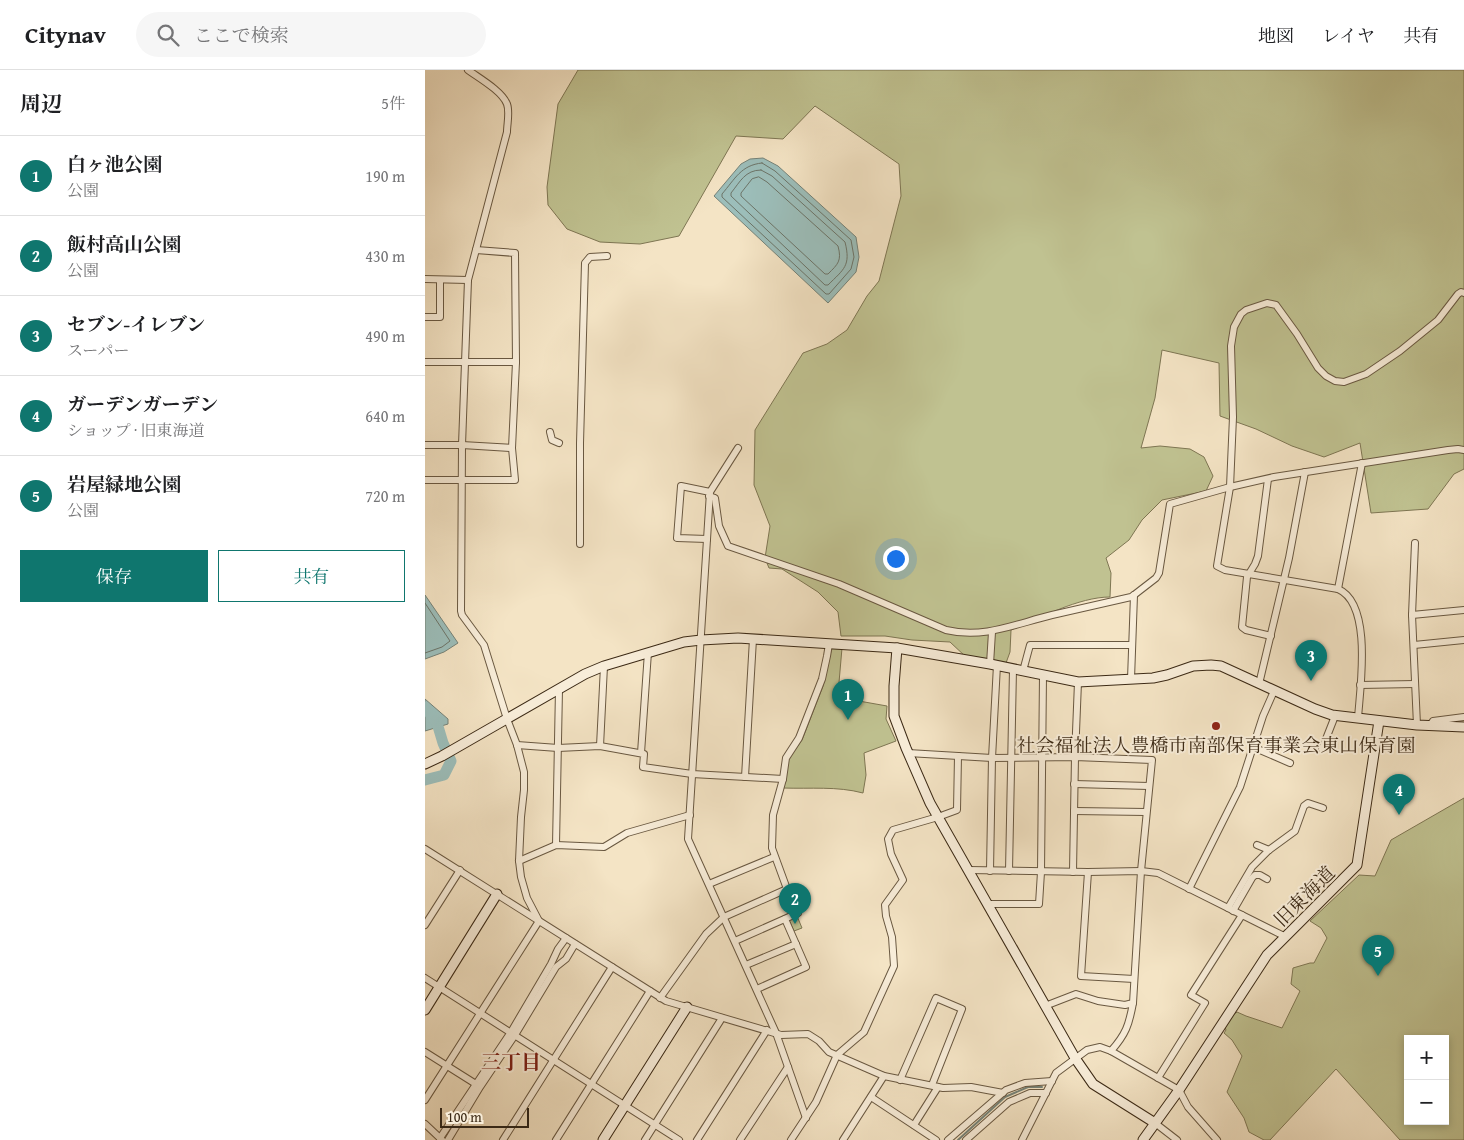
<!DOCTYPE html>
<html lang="ja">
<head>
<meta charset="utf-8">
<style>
	body { margin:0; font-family:"Gentium Book Plus","Noto Serif JP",serif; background:#f6f6f6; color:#202124 }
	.controls { position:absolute; right:15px; bottom:15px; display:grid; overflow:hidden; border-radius:0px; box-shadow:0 2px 8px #0003 }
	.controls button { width:45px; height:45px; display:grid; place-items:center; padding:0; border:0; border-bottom:1px solid #e0e0e0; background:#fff; color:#202124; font:25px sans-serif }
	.scale { position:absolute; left:15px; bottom:12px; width:89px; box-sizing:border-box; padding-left:5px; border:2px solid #3b2915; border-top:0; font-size:14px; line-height:18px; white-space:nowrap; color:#3b2915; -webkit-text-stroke:4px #f8edd9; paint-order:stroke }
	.you { position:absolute; left:470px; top:488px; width:18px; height:18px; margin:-12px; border:4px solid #fff; border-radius:50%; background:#1a73e8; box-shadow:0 0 0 8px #1a73e833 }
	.badge { display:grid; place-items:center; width:32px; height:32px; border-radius:50%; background:#0f766e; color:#fff; font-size:16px; font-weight:700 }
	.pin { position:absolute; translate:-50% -41px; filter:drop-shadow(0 1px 2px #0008) }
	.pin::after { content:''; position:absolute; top:26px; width:18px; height:15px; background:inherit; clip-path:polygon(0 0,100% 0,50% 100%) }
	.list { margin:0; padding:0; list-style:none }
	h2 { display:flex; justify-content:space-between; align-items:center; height:65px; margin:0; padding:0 20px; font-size:21px }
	h2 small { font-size:16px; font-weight:400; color:#757577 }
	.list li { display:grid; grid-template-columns:32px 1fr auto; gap:15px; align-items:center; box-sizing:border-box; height:80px; padding:0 20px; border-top:1px solid #e0e0e0 }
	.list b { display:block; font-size:19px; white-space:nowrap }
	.list p { margin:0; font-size:16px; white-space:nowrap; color:#757577 }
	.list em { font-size:16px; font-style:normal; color:#757577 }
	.actions { display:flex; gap:10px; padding:15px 20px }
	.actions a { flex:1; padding:11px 0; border:1px solid #0f766e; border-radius:0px; text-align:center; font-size:18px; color:#0f766e }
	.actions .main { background:#0f766e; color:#fff }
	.icon { flex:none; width:28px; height:28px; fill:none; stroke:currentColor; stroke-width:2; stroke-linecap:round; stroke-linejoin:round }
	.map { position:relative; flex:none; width:1039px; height:1070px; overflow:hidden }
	header { display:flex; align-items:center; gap:30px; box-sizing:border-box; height:70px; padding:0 25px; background:#fff; border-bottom:1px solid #e0e0e0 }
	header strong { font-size:24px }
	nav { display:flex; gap:28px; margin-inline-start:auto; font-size:18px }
	.search { width:350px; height:45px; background:#f6f6f6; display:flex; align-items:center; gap:12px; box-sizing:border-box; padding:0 18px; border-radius:28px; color:#757577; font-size:19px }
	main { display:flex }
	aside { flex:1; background:#fff }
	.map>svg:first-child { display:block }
	.green { fill:#c0c291; stroke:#7e7653; fill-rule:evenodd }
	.water { fill:#9cbeba; stroke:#758278 }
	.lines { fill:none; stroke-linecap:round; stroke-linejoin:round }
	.shore { stroke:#6c7468; stroke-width:1 }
	.stream { stroke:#758278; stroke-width:2 }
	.river { stroke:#9cbeba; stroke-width:11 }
	.street-casing { stroke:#695841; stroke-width:8 }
	.secondary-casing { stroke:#3b2915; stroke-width:11 }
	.street { stroke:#f8edd9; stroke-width:6 }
	.secondary { stroke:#f8edd9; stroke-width:9 }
	.poi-dot { fill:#8f2418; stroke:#f8edd9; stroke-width:2 }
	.labels { text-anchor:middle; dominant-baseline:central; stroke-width:4; stroke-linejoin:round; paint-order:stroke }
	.poi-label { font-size:19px; fill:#3b2915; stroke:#f8edd9 }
	.street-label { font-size:19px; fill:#3b2915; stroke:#f8edd9 }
	.neighbourhood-label { font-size:20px; font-weight:bold; fill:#7a1f14; stroke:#f8edd9 }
</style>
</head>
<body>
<header>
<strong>Citynav</strong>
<div class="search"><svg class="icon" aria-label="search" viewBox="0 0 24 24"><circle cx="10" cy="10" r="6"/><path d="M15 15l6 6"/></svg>ここで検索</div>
<nav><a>地図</a><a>レイヤ</a><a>共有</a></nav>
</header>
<main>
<aside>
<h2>周辺<small>5件</small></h2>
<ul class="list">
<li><span class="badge">1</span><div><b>白ヶ池公園</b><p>公園</p></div><em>190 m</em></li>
<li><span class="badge">2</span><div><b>飯村高山公園</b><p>公園</p></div><em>430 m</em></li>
<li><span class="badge">3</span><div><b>セブン-イレブン</b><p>スーパー</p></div><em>490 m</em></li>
<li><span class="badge">4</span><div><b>ガーデンガーデン</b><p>ショップ · 旧東海道</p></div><em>640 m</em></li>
<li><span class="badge">5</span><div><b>岩屋緑地公園</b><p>公園</p></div><em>720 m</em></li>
</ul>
<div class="actions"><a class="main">保存</a><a>共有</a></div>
</aside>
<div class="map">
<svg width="1039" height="1070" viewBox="0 0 1039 1070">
	<rect width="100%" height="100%" fill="#f4e4c5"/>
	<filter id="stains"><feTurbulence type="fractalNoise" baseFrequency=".004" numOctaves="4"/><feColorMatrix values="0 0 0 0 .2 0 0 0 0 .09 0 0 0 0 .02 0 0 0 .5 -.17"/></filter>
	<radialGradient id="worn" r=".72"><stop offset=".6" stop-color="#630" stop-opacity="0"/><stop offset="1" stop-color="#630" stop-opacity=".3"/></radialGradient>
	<g class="green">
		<path d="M153,0H1039V399L1029,404L1003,439L946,443L935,373L899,387L867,376L831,359L795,346L794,293L737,280L730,328L716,378L735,376L765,379L779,387L788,406L781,421L737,430L717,450L704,470L681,488L686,503L685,527C654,527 615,548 586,560L585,582L581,593L541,587L525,572L487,570L460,566H416L413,542L393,522L357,499L344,498L340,488L345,456L329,415L330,360L378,283L402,274L422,260L442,226L454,211L476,126L474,94L390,36L358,69L311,66L254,166L215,174L175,172L142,159L123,135L122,117L133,34Z"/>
		<path d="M407,577L417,578L413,624L417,628L462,636L461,649L471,671L439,683L441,705L438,723C412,716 385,719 358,718L364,688L377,670L398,616Z"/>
		<polygon points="619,670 627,670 627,686 619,687"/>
		<path d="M1039,728V1070H975L911,999L845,1070H839L824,1062L819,1048L802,1022L817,986L807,970L799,963L801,960L800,957L809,943H811L812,942L821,946L857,958L875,921L866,914L868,898L885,893H889L902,868L896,858L885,851L934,805L950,806L966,770ZM983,969H1020V1051H983Z"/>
		<polygon points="372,846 377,858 369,861 364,850"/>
	</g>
	<g class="water">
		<polygon points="338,88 353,96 431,167 434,187 431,202 403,233 289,126 316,94 325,89"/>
		<polygon points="0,525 33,573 19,582 0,589"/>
		<polygon points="0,629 23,649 23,654 0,661"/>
	</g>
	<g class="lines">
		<g class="shore">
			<path d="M337,93L350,101L426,170L429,187L426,199L404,224H401L297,127V124C310,109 316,95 337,93Z"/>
			<path d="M336,100L347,106L420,172C426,196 419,199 403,215H400L306,126V123C315,112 320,100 336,100Z"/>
			<path d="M334,107L342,112L413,176C417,191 413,194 403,204H400L316,126V123L327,109Z"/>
			<polyline points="0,533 25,571 17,577 0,583"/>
		</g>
		<polyline class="stream" points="533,1070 580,1027 603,1017 617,1017"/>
		<polyline class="river" points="0,637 12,653 18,673 26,691 19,705 0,710"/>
		<g class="street-casing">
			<g id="street">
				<polyline points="0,209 43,210"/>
				<polyline points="0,247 15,247 15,210"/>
				<polyline points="0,292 91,292"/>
				<polyline points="125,362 127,370 134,373"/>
				<polyline points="0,375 37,375 87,378"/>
				<polyline points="313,378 285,422 263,769 351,963 381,1048"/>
				<polyline points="843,409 833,486 830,494 822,507 817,557 821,560 846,566"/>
				<polyline points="0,410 90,410 87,378 91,292 90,183 51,180"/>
				<path d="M284,426L290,428L294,456L303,476L414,514L521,560C559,569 590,554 627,545C653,539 679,533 706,527L709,525L731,508L734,503L745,434L805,417L849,407L1023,380L1033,379L1039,380"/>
				<polyline points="282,469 252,468 256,416 285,422"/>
				<polyline points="990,473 987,545 992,655"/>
				<polyline points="155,474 155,373 160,193 165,187 182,186"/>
				<polyline points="913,519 937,393"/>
				<polyline points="987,545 1039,540"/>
				<polyline points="989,575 1039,570"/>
				<polyline points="565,594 567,562"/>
				<polyline points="598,601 605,575 707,575"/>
				<polyline points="706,609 709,525"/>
				<polyline points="834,614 864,488 880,402"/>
				<polyline points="935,615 990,614"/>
				<path d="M933,648C935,618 948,534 913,519L800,500L792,496L805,417L808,347L806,276L809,257L816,244L821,240L842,233L851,235L872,264L893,298L901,306L910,311L919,312L941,304L975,281L1013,250L1033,224L1036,222L1039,223"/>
				<polyline points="1004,656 1008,651 1039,647"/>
				<polyline points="92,675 133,678 175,676 219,684 218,697 267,704 358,709"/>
				<polyline points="175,676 179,596"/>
				<polyline points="828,677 865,693"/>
				<polyline points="897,679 910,646"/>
				<polyline points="216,683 223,582"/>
				<polyline points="483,683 567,688 650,687 727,690 716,801 708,933 700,935 673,931 651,924 620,936"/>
				<polyline points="320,707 328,569"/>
				<polyline points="649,714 724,716"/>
				<polyline points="649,741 721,742"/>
				<polyline points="131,775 134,619"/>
				<polyline points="832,775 844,780"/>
				<polyline points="0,779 241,931 356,965 383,964 394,971 404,982 459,1006 518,1018 546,1017 578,1023"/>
				<polyline points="94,791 131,775 179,777 202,763 265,745"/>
				<polyline points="543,800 663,802 716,801 733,803 861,867"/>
				<polyline points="565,801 567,688 572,595"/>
				<polyline points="584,801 588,599"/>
				<polyline points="648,802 650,687 653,612"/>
				<polyline points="663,802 656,906 709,909"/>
				<polyline points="284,814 349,787"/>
				<polyline points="764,819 815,717 838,646 849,621"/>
				<polyline points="562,834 614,834 616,802 618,605"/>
				<polyline points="803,838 827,797 844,780 870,761 879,736 883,733 898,738"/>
				<polyline points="808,841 827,808 830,805 835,805 842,809"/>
				<polyline points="0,855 35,800"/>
				<polyline points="310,871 373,843 362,819 347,778 348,745 358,709 361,688 374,668 397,609 402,586 404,574"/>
				<polyline points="321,895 371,874"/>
				<polyline points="0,908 254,1070"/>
				<polyline points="332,919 381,897 360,849"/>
				<polyline points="235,928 281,864 299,847 362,819"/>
				<path d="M686,981C701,964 704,955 708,933"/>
				<polyline points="0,982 54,1016"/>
				<polyline points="733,1008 780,933 766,925 817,845"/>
				<polyline points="475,1010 511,928 537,939 507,1015"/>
				<polyline points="446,1027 511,1070"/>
				<path d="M0,1030L114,851L102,828L96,807L94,791L96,747L99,720V702L92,675L82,649L59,575L37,545L36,541L37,375L43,210L82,62C82,54 85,42 82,34C77,21 54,8 43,0"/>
				<polyline points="730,1053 752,1070"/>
				<polyline points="0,1054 17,1070"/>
				<polyline points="489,1055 513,1017"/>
				<polyline points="15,1068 86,962 126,894 133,879 141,868"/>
				<polyline points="23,1070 55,1017 90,965 131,897 141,889 150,874"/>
				<polyline points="78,1070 187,897"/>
				<polyline points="131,1070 225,921"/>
				<polyline points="220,1070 297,948"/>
				<polyline points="272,1070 342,960"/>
				<polyline points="315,1070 363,997"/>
				<polyline points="366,1070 391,1032 412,985 439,962 469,896 467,867 461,846 460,835 478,810 466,784 463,769 468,760 513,747 532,740 533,686"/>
				<polyline points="418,1070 459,1006"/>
				<polyline points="523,1070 581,1020 600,1013 627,1011"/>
				<polyline points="541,1070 584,1032 605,1023 621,1023"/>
				<polyline points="597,1070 631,1003 662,980 675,977 686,981 754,1020 763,1037 792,1070"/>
			</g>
		</g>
		<g class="secondary-casing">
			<g id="secondary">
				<polyline points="472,578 469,616 469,646 481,678 505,733 650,988 668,1014 730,1053"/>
				<polyline points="0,694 17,686 160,604 179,596 259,572 276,570 313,568 472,578 565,594 653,612 728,608 742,605 768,596 786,595 796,596 890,639 907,645 992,655 1039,657"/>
				<polyline points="0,940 72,824"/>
				<polyline points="178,1070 262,937"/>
				<polyline points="718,1070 754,1020 842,885 932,795 954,651"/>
			</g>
		</g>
		<use href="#street" class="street"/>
		<use href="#secondary" class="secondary"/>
	</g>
	<circle class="poi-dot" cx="791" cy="656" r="5"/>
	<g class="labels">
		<g class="poi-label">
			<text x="791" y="675">社会福祉法人豊橋市南部保育事業会東山保育園</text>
		</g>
		<g class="street-label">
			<text transform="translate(879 826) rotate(-45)">旧東海道</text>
		</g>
		<g class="neighbourhood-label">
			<text x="86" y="991">三丁目</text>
		</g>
	</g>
	<rect width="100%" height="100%" filter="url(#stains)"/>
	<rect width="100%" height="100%" fill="url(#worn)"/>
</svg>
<div class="controls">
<button>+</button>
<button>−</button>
</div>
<div class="scale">100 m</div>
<div class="you"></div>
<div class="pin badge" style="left:423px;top:650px">1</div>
<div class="pin badge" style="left:370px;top:854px">2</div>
<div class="pin badge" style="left:886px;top:611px">3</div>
<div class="pin badge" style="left:974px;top:745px">4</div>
<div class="pin badge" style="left:953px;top:906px">5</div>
</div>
</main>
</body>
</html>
